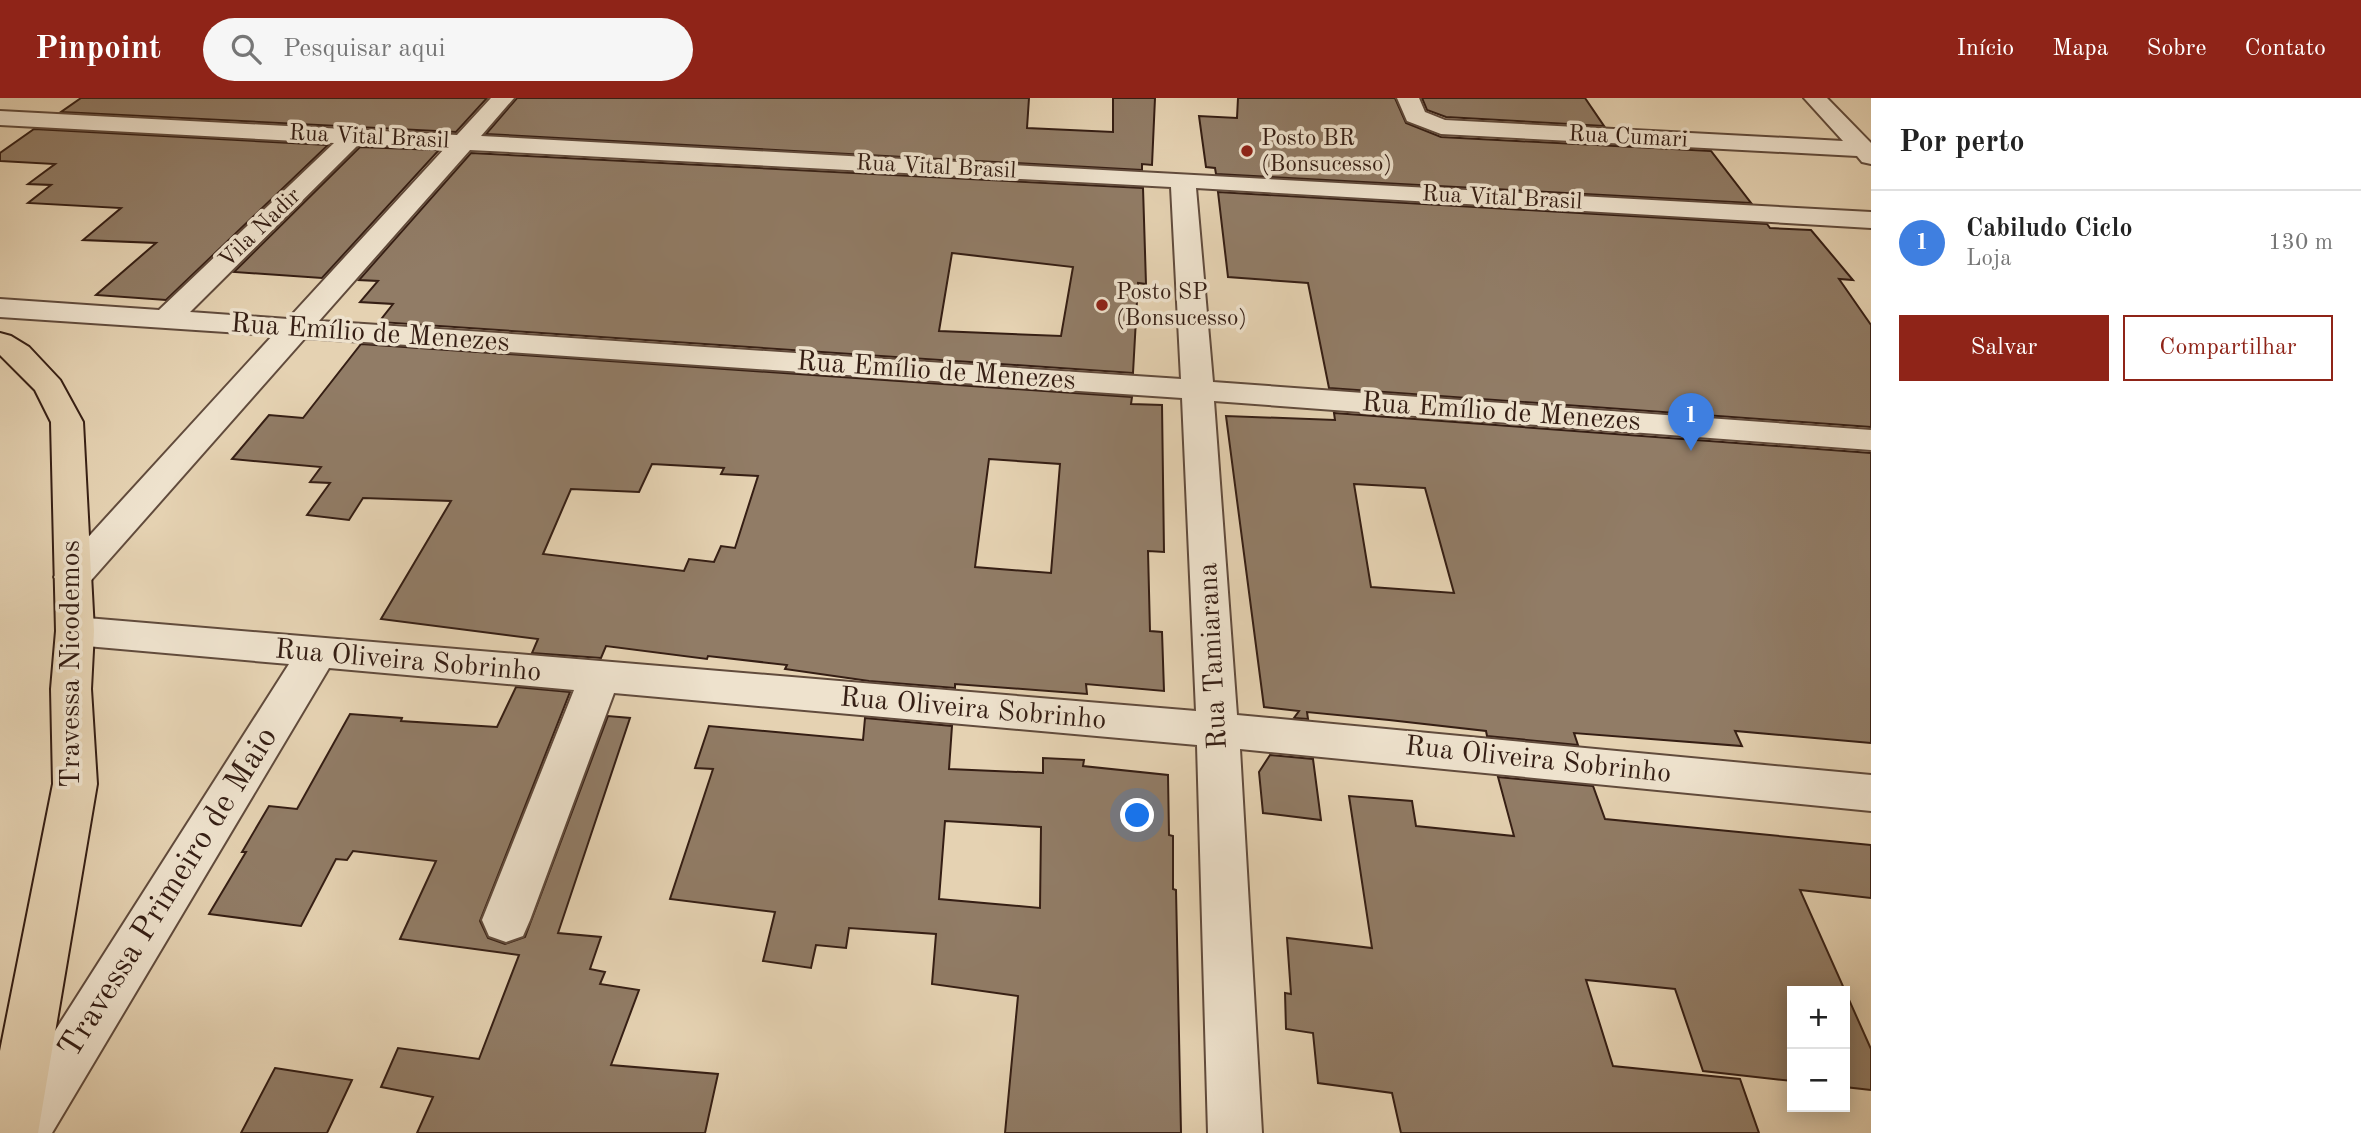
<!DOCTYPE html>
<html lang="pt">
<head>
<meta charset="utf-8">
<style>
	body { margin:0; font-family:"Old Standard TT",serif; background:#f6f6f6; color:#222 }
	.controls { position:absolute; right:21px; bottom:21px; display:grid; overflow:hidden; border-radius:0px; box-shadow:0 4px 18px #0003 }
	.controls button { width:63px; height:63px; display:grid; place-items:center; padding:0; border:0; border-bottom:2px solid #e0e0e0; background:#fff; color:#222; font:35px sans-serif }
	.you { position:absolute; left:1138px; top:718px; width:24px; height:24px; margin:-18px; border:5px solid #fff; border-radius:50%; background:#1a73e8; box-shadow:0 0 0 10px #1a73e833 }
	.badge { display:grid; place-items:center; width:46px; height:46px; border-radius:50%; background:#8f2418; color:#fff; font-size:23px; font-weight:700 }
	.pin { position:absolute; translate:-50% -58px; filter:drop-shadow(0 2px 4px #0008) }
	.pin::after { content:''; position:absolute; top:37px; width:24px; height:21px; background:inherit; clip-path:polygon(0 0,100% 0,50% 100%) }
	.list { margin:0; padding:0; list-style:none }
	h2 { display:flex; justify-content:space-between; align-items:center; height:91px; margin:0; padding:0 28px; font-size:30px }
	h2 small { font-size:23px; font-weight:400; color:#767676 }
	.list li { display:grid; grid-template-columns:46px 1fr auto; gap:21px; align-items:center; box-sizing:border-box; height:105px; padding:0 28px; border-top:2px solid #e0e0e0 }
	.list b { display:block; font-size:26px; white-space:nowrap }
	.list p { margin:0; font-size:23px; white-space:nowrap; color:#767676 }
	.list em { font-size:23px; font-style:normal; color:#767676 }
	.actions { display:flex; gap:14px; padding:21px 28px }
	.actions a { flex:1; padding:16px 0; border:2px solid #8f2418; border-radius:0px; text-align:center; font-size:24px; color:#8f2418 }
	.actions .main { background:#8f2418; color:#fff }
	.icon { flex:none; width:38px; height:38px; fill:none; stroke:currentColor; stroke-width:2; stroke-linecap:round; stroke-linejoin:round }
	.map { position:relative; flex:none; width:1871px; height:1035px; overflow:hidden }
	header { display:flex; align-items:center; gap:42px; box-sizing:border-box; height:98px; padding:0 35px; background:#8f2418; color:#fff }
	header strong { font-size:33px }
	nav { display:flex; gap:38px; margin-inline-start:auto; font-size:24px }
	.search { width:490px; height:63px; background:#f6f6f6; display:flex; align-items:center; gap:18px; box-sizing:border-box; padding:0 24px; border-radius:38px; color:#767676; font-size:26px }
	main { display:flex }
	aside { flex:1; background:#fff }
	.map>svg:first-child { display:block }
	.building { fill:#917c66; stroke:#351e14; stroke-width:2; fill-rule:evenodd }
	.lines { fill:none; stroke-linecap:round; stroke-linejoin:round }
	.minor-casing { stroke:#614b3c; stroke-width:4 }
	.major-casing { stroke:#351e14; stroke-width:4 }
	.minor { fill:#eee2cd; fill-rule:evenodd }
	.major { fill:#e5d2b2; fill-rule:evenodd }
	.poi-dot { fill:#8f2418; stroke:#eee2cd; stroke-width:2.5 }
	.labels { text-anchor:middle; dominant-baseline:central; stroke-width:7; stroke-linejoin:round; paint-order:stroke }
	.far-street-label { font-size:23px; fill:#351e14; stroke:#eee2cd }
	.far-poi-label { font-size:23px; fill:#351e14; stroke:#eee2cd; text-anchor:start }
	.street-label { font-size:28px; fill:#351e14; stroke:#eee2cd }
	.near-street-label { font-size:33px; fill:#351e14; stroke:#eee2cd }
</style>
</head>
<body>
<header>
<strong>Pinpoint</strong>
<div class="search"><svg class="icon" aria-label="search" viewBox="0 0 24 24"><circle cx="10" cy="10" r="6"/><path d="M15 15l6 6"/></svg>Pesquisar aqui</div>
<nav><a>Início</a><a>Mapa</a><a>Sobre</a><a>Contato</a></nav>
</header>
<main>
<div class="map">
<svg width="1871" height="1035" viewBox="0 0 1871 1035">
	<rect width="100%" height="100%" fill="#e5d2b2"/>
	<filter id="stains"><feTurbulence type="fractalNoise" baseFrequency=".00286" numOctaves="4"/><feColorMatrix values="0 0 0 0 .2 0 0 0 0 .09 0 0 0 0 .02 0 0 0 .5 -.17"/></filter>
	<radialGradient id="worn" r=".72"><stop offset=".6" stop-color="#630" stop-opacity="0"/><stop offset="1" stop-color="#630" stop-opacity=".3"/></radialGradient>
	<g class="building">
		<polygon points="81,0 487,0 456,34 61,14"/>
		<polygon points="517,0 1029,0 1027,30 1113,34 1113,0 1155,0 1152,67 1142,66 1142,72 486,36"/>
		<polygon points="1238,0 1395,0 1406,25 1441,39 1711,53 1751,105 1216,76 1215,70 1206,69 1199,18 1237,20"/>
		<polygon points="1422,0 1585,0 1604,28 1446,19 1427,12"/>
		<polygon points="34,31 328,47 166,202 96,197 156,145 83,142 121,110 28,105 51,87 28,86 55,66 0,63 0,55"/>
		<polygon points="360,49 439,52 322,180 234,174"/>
		<path d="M471,55L1143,90L1146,186L1138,185L1133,275L379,224L393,206L360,204L378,183L359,182ZM952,155L1073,169L1061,238L939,233Z"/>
		<polygon points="1218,94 1767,126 1770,130 1811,132 1853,182 1839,181 1871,227 1871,329 1329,290 1308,185 1228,179"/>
		<path d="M361,246L1132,299L1131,306L1162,307L1164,454L1148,453L1150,533L1162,534L1164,593L1086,586L1087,596L955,586V590L869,583L785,571L787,567L708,558L707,561L606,548L601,560L532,555L538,541L381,521L451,403L363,400L349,422L307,417L330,385L310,384L321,369L232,361L269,317L303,320ZM989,361L1060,366L1051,475L975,469ZM652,366L724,370L721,376L758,378L735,450L721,448L714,464L689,461L684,473L543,456L571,391L639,394Z"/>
		<path d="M1334,315L1871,355V645L1735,633L1742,648L1574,635L1578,647L1487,638L1486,633L1389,622L1307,614L1308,621L1294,620L1299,613L1264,609L1226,318L1335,322ZM1354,386L1425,390L1454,495L1371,489Z"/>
		<polygon points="516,589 570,594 480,823 488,840 505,846 525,839 608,618 630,620 558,835 601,839 590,871 605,874 600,886 639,892 611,967 718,976 705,1035 417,1035 433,999 381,989 398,950 479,961 519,857 400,841 436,763 353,753 347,762 336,761 301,828 209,816 246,754 242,754 269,708 297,711 350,616 402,620 401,623 497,629"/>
		<path d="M865,620L952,628L949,671L1043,675V660L1084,662L1083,668L1168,677L1169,737L1173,738V791L1176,792L1181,1035H1005L1018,898L932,886L936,836L849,830L846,850L816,847L811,870L763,863L775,814L670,801L713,671L695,670L709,628L863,642ZM945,723L1041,729L1040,810L939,801Z"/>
		<polygon points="1270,657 1313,661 1321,722 1263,715 1259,674"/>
		<polygon points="1498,679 1593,688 1605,721 1871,747 1871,800 1800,792 1871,951 1871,992 1845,989 1845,893 1792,893 1792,983 1703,973 1675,891 1586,882 1613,968 1740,981 1759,1035 1401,1035 1392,995 1318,985 1313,935 1286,931 1285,895 1291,896 1287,840 1372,850 1349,698 1412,703 1416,728 1514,738"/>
		<polygon points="275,970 352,982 327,1035 241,1035"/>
	</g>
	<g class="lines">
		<g class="minor-casing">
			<g id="minor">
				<path d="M491,0H514L481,38L1871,114V130L1196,90L1213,284L1871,332V352L1214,303L1237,617L1871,677V713L1240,651L1262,1035H1208L1197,647L614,595L530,822L523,838L506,844L489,838L482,822L574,592L329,570L52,1035H0L2,1016L289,566L75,547L61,543L56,533L61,523L75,519L1196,613L1182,300L305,240L86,488L73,492L60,488L54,479L60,470L273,237L0,219V201L159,212L334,45L0,27V13L457,37ZM359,46L445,50L288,221L190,214ZM470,52L1171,89L1181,281L319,223Z"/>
				<polygon points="1397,0 1419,0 1425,14 1445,22 1843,43 1804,0 1827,0 1871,45 1871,66 1862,64 1857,58 1441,36 1407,23"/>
			</g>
		</g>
		<g class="major-casing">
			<polygon id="major" points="0,235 11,238 29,249 60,282 83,324 94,533 91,591 97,686 38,1035 0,1035 0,953 53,686 51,591 56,533 51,324 35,292 0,257"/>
		</g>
		<use href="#minor" class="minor"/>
		<use href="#major" class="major"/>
	</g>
	<g class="poi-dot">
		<circle cx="1247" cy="53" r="7"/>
		<circle cx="1102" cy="207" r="7"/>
	</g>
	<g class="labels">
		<g class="far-street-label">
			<text transform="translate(369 39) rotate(3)">Rua Vital Brasil</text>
			<text transform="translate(1628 39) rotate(3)">Rua Cumari</text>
			<text transform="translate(936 69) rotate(3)">Rua Vital Brasil</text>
			<text transform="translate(1502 100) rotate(3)">Rua Vital Brasil</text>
			<text transform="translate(260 130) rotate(-44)">Vila Nadir</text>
		</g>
		<g class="far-poi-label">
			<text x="1261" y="40">Posto BR<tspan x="1261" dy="26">(Bonsucesso)</tspan></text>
			<text x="1116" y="194">Posto SP<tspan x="1116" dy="26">(Bonsucesso)</tspan></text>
		</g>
		<g class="street-label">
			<text transform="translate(370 236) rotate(4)">Rua Emílio de Menezes</text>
			<text transform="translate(936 274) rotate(4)">Rua Emílio de Menezes</text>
			<text transform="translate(1501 315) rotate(4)">Rua Emílio de Menezes</text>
			<text transform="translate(1214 558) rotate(-93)">Rua Tamiarana</text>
			<text transform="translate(408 564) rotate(5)">Rua Oliveira Sobrinho</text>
			<text transform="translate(72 566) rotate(-90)">Travessa Nicodemos</text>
			<text transform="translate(973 612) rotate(5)">Rua Oliveira Sobrinho</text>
			<text transform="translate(1538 663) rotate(6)">Rua Oliveira Sobrinho</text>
		</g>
		<g class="near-street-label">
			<text transform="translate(169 795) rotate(-58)">Travessa Primeiro de Maio</text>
		</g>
	</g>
	<rect width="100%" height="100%" filter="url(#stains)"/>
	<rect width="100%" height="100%" fill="url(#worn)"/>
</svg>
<div class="controls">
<button>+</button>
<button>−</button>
</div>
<div class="you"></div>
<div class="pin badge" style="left:1691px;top:353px;background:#3f7fe0">1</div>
</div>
<aside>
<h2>Por perto<small></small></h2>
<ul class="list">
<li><span class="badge" style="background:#3f7fe0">1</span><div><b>Cabiludo Ciclo</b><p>Loja</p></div><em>130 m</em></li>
</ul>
<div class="actions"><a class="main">Salvar</a><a>Compartilhar</a></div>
</aside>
</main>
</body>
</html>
